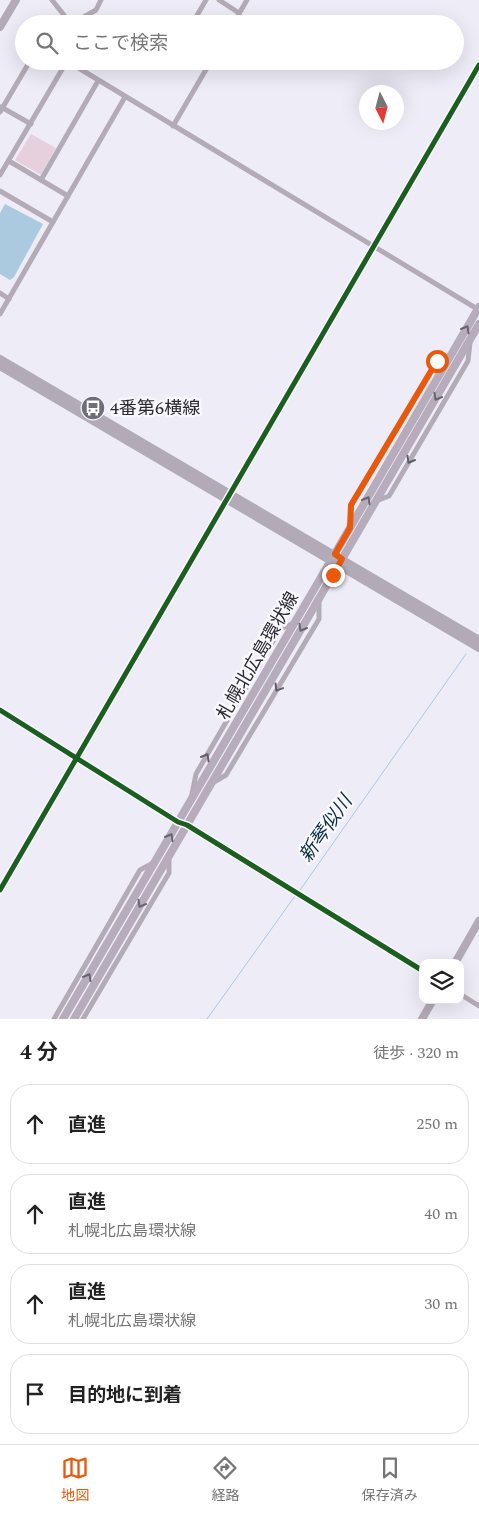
<!DOCTYPE html>
<html lang="ja">
<head>
<meta charset="utf-8">
<style>
	body { margin:0; font-family:Spectral,"Noto Sans JP",serif; background:#f2f2f2; color:#222 }
	.controls { position:absolute; right:15px; bottom:15px; display:grid; overflow:hidden; border-radius:10px; box-shadow:0 5px 20px #0002 }
	.controls button { width:45px; height:45px; display:grid; place-items:center; padding:0; border:0; border-bottom:1px solid #e0e0e0; background:#fff; color:#222; font:25px sans-serif }
	.compass { position:absolute; left:359px; top:85px; width:45px; height:45px; border-radius:50%; background:#fff; box-shadow:0 5px 20px #0002; rotate:174deg }
	.stop { position:absolute; width:15px; height:15px; margin:-11px; border:4px solid #ea580c; border-radius:50%; background:#fff }
	.stop.end { background:#ea580c; border-color:#fff; box-shadow:0 1px 5px #0008 }
	.list { margin:0; padding:0; list-style:none }
	h2 { display:flex; justify-content:space-between; align-items:center; height:65px; margin:0; padding:0 20px; font-size:21px }
	h2 small { font-size:16px; font-weight:400; color:#767676 }
	.list li { display:grid; grid-template-columns:32px 1fr auto; gap:15px; align-items:center; box-sizing:border-box; height:80px; margin:0 10px 10px; padding:0 10px; border:1px solid #e0e0e0; border-radius:20px }
	.list b { display:block; font-size:19px; white-space:nowrap }
	.list p { margin:0; font-size:16px; white-space:nowrap; color:#767676 }
	.list em { font-size:16px; font-style:normal; color:#767676 }
	.icon { flex:none; width:28px; height:28px; fill:none; stroke:currentColor; stroke-width:2; stroke-linecap:round; stroke-linejoin:round }
	.map { position:relative; flex:none; width:479px; height:1019px; overflow:hidden }
	.search { position:absolute; background:#fff; box-shadow:0 5px 20px #0002; left:15px; right:15px; top:15px; height:55px; display:flex; align-items:center; gap:12px; box-sizing:border-box; padding:0 18px; border-radius:28px; color:#767676; font-size:19px }
	.sheet { height:425px; background:#fff }
	nav { display:flex; justify-content:space-around; align-items:center; box-sizing:border-box; height:70px; border-top:1px solid #e0e0e0; background:#fff; font-size:14px; color:#767676 }
	nav a { display:grid; justify-items:center; gap:2px }
	nav .on { color:#ea580c }
	.map>svg:first-child { display:block }
	.green { fill:#e6d0de }
	.water { fill:#abc9df }
	.lines { fill:none; stroke-linecap:round; stroke-linejoin:round }
	.stream { stroke:#abc9df; stroke-width:1 }
	.street { stroke:#b3abb6; stroke-width:5 }
	.secondary { stroke:#b2aab6; stroke-width:8 }
	.primary { stroke:#b6acbb; stroke-width:8 }
	.cycleway-casing { stroke:#f8f7fc; stroke-width:8 }
	.cycleway { stroke:#1b5e20; stroke-width:5 }
	.oneway { stroke:#6a6470 }
	.oneway2 { stroke:#615d67 }
	.route { stroke:#ea580c; stroke-width:6 }
	.labels { text-anchor:middle; dominant-baseline:central; stroke-width:5; stroke-linejoin:round; paint-order:stroke }
	.poi-label { font-size:18px; fill:#2b2932; stroke:#f8f7fc; text-anchor:start }
	.street-label { font-size:18px; fill:#2b2932; stroke:#f8f7fc }
	.water-label { font-size:19px; font-style:italic; fill:#0a3044; stroke:#f8f7fc }
</style>
</head>
<body>
<div class="map">
<svg width="479" height="1019" viewBox="0 0 479 1019">
	<rect width="100%" height="100%" fill="#eeecf7"/>
	<polygon class="green" points="31,134 56,148 41,175 15,160"/>
	<polygon class="water" points="5,204 43,224 14,277 10,280 0,274 0,213"/>
	<g class="lines">
		<g class="stream">
			<polyline points="298,893 466,654"/>
			<polyline points="207,1019 295,896"/>
		</g>
		<g class="street">
			<polyline points="52,0 71,24"/>
			<polyline points="219,0 239,13"/>
			<polyline points="71,24 96,10 101,0"/>
			<polyline points="192,24 206,0"/>
			<polyline points="233,24 247,0"/>
			<polyline points="67,61 479,310"/>
			<polyline points="1,107 31,124"/>
			<polyline points="0,112 30,61"/>
			<polyline points="173,126 211,61"/>
			<polyline points="9,161 68,196"/>
			<polyline points="0,175 67,61"/>
			<polyline points="41,180 98,81"/>
			<polyline points="0,191 53,222"/>
			<polyline points="0,293 9,299"/>
			<polyline points="0,314 125,97"/>
			<polyline points="376,501 389,496 468,361 470,342"/>
			<polyline points="350,525 351,505 437,361 450,355"/>
			<polyline points="0,710 178,822 187,825 423,971"/>
			<polyline points="214,782 226,775 319,619 319,601"/>
			<polyline points="192,794 196,774 280,629 294,623"/>
			<polyline points="0,890 479,65"/>
			<polyline points="460,994 479,1006"/>
			<polyline points="54,1019 140,870 155,862"/>
			<polyline points="83,1019 169,873 169,858"/>
		</g>
		<g class="secondary">
			<polyline points="0,27 16,0"/>
			<polyline points="0,359 479,640"/>
			<polyline points="0,366 479,648"/>
			<polyline points="455,963 479,921"/>
			<polyline points="422,1019 433,1000"/>
		</g>
		<g class="primary">
			<polyline points="63,1019 479,307"/>
			<polyline points="74,1019 479,324"/>
		</g>
		<g class="cycleway-casing">
			<g id="cycleway">
				<polyline points="0,710 178,822 187,825 423,971"/>
				<polyline points="0,890 479,65"/>
			</g>
		</g>
		<use href="#cycleway" class="cycleway"/>
	</g>
	<defs><path id="oneway-chevron" d="M-2-3.5L2.5 0L-2 3.5" fill="none" stroke-width="1.6" stroke-linecap="round" stroke-linejoin="round" transform="scale(1.25)"/></defs>
	<g class="oneway">
		<use href="#oneway-chevron" transform="translate(466 329) rotate(-60)"/>
		<use href="#oneway-chevron" transform="translate(437 397) rotate(120)"/>
		<use href="#oneway-chevron" transform="translate(367 500) rotate(-60)"/>
		<use href="#oneway-chevron" transform="translate(302 628) rotate(120)"/>
		<use href="#oneway-chevron" transform="translate(170 837) rotate(-60)"/>
		<use href="#oneway-chevron" transform="translate(141 904) rotate(120)"/>
		<use href="#oneway-chevron" transform="translate(88 977) rotate(-60)"/>
	</g>
	<g class="oneway2">
		<use href="#oneway-chevron" transform="translate(410 460) rotate(120)"/>
		<use href="#oneway-chevron" transform="translate(278 688) rotate(121)"/>
		<use href="#oneway-chevron" transform="translate(206 757) rotate(-60)"/>
	</g>
	<g class="lines">
		<polyline class="route" points="333,575 342,559 335,554 350,528 351,505 437,361"/>
	</g>
	<defs>
		<g id="bus-disc" transform="scale(1.25)"><circle r="9.5" fill="#6f6d77" stroke="#f8f7fc"/><path d="M-5-6H5V4H4V6H2V4H-2V6H-4V4H-5ZM-3.5-4V0h7V-4ZM-3.5 1.2v1.5H-2V1.2ZM2 1.2v1.5H3.5V1.2Z" fill="#fff"/></g>
	</defs>
	<g fill-rule="evenodd">
		<use href="#bus-disc" x="93" y="408"/>
	</g>
	<g class="labels">
		<g class="poi-label">
			<text x="110" y="408">4番第6横線</text>
		</g>
		<g class="street-label">
			<text transform="translate(258 656) rotate(-60)">札幌北広島環状線</text>
		</g>
		<g class="water-label">
			<text transform="translate(326 829) rotate(-55)">新琴似川</text>
		</g>
	</g>
</svg>
<div class="controls">
<button><svg class="icon" aria-label="layers" viewBox="0 0 24 24"><path d="M12 4l9 5-9 5-9-5zM3 14l9 5 9-5"/></svg></button>
</div>
<svg class="compass" viewBox="-18 -18 36 36"><path d="M0-13l5 13h-10z" fill="#e53935"/><path d="M0 13l5-13h-10z" fill="#767676"/></svg>
<div class="stop" style="left:437px;top:361px"></div>
<div class="stop end" style="left:333px;top:575px"></div>
<div class="search"><svg class="icon" aria-label="search" viewBox="0 0 24 24"><circle cx="10" cy="10" r="6"/><path d="M15 15l6 6"/></svg>ここで検索</div>
</div>
<section class="sheet">
<h2>4 分<small>徒歩 · 320 m</small></h2>
<ul class="list">
<li><svg class="icon" aria-label="ahead" viewBox="0 0 24 24"><path d="M12 20V5M6 11l6-6 6 6"/></svg><div><b>直進</b></div><em>250 m</em></li>
<li><svg class="icon" aria-label="ahead" viewBox="0 0 24 24"><path d="M12 20V5M6 11l6-6 6 6"/></svg><div><b>直進</b><p>札幌北広島環状線</p></div><em>40 m</em></li>
<li><svg class="icon" aria-label="ahead" viewBox="0 0 24 24"><path d="M12 20V5M6 11l6-6 6 6"/></svg><div><b>直進</b><p>札幌北広島環状線</p></div><em>30 m</em></li>
<li><svg class="icon" aria-label="arrive" viewBox="0 0 24 24"><path d="M6 21V4h12l-3 4 3 4H6"/></svg><div><b>目的地に到着</b></div></li>
</ul>
</section>
<nav>
<a class="on"><svg class="icon" aria-label="map" viewBox="0 0 24 24"><path d="M3 6l6-2 6 2 6-2v14l-6 2-6-2-6 2zM9 4v14M15 6v14"/></svg>地図</a>
<a><svg class="icon" aria-label="directions" viewBox="0 0 24 24"><path d="M12 3l9 9-9 9-9-9zM9 14v-3h6M13 9l2 2-2 2"/></svg>経路</a>
<a><svg class="icon" aria-label="saved" viewBox="0 0 24 24"><path d="M7 4h10v16l-5-4-5 4z"/></svg>保存済み</a>
</nav>
</body>
</html>
